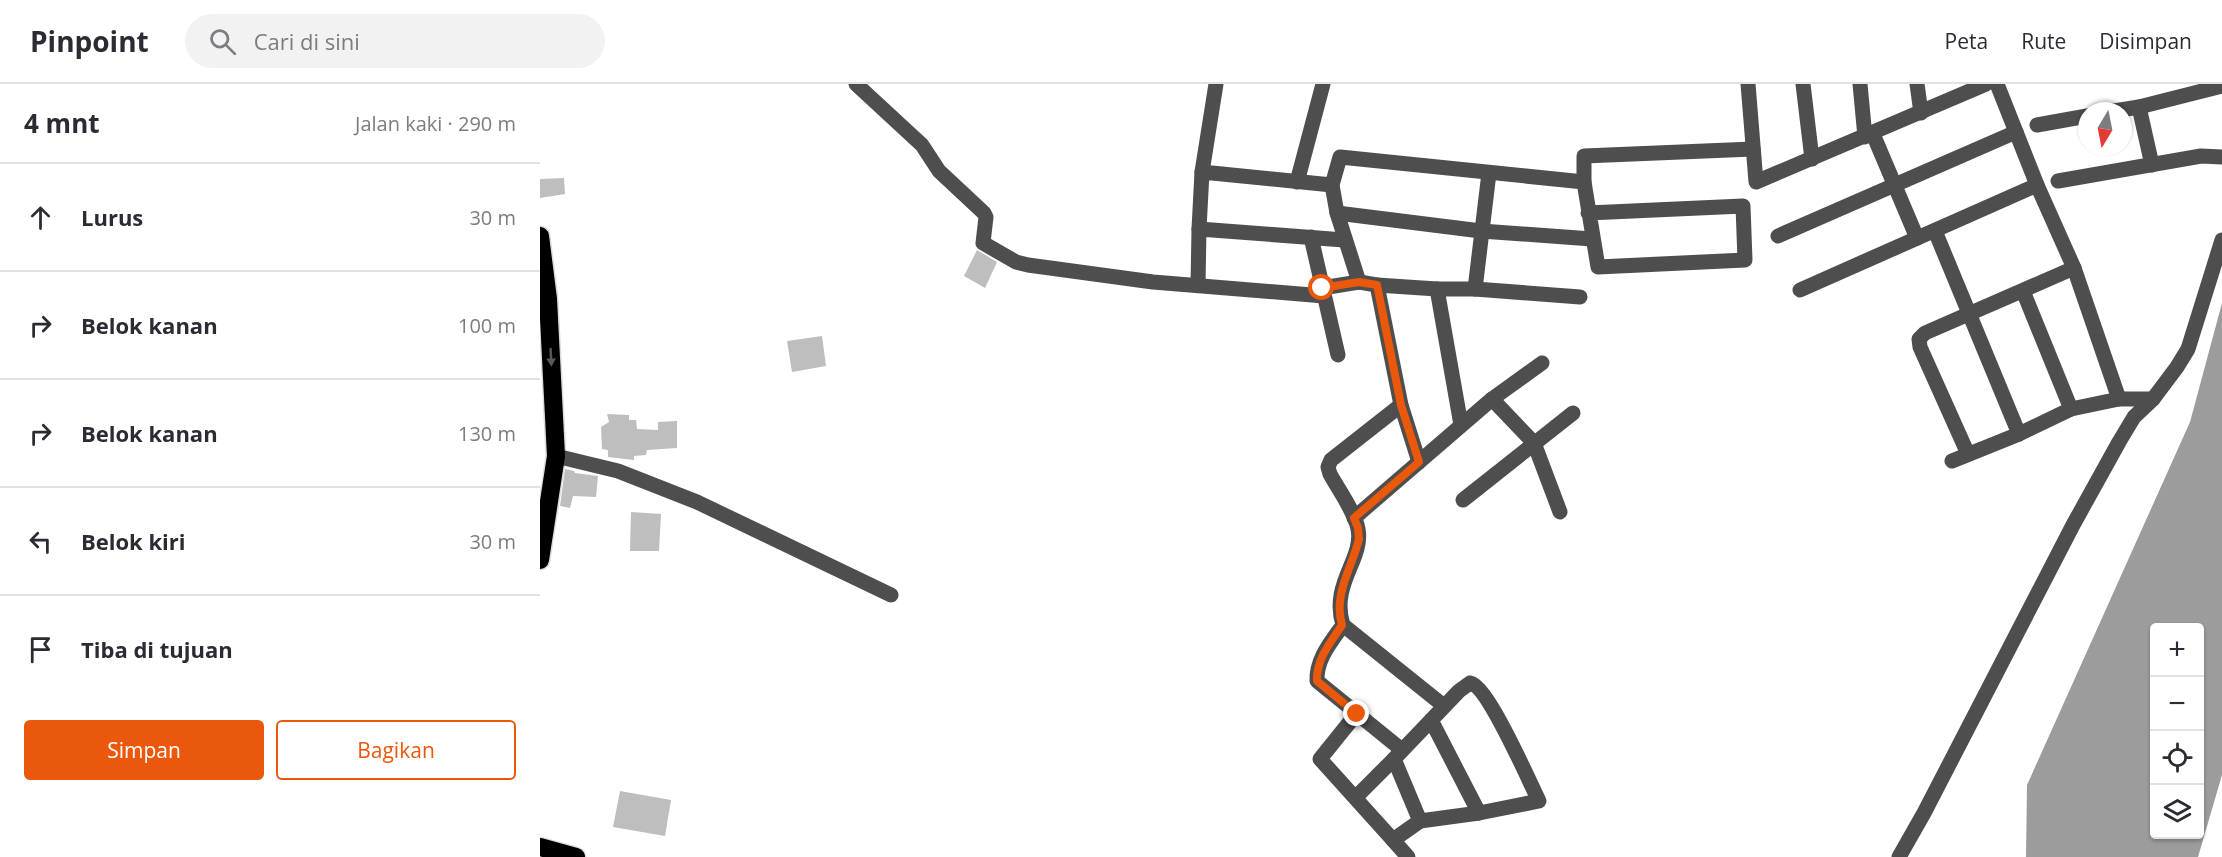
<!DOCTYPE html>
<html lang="id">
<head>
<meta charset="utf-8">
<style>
	body { margin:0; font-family:"Open Sans",sans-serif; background:#f2f2f3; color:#2b2b33 }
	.controls { position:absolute; right:18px; bottom:18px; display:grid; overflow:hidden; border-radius:6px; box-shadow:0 2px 4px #0004 }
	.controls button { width:54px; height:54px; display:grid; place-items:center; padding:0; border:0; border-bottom:2px solid #e1e1e2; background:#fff; color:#2b2b33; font:30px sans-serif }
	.compass { position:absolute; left:1538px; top:18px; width:54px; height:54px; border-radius:50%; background:#fff; box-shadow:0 2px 4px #0004; rotate:190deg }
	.stop { position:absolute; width:18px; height:18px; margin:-14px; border:4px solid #ea580c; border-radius:50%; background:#fff }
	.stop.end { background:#ea580c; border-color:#fff; box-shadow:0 2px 6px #0008 }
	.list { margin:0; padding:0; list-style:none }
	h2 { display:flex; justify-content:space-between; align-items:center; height:78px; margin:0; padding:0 24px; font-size:26px }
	h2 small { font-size:20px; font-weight:400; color:#7c7c81 }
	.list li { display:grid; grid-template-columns:39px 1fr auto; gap:18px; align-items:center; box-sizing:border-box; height:108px; padding:0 24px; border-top:2px solid #e1e1e2 }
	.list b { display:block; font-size:22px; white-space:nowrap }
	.list em { font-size:20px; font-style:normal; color:#7c7c81 }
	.actions { display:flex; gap:12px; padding:18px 24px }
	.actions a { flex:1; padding:14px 0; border:2px solid #ea580c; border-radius:6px; text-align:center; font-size:21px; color:#ea580c }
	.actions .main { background:#ea580c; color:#fff }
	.icon { flex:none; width:33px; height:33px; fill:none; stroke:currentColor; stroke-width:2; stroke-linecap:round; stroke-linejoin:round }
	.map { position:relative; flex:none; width:1682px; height:773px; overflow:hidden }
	header { display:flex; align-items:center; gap:36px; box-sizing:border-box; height:84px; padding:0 30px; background:#fff; border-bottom:2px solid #e1e1e2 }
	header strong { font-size:28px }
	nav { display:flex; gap:33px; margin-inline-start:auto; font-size:21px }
	.search { width:420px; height:54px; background:#f2f2f3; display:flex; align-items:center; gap:15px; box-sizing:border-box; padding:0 21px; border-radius:33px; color:#7c7c81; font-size:22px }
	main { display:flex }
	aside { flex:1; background:#fff }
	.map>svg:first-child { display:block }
	.water { fill:#9c9c9c; fill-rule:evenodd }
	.building { fill:#bebebe }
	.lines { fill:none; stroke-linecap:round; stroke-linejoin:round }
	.highway-casing { stroke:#dbdbdb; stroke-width:21 }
	.minor { stroke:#4e4e4e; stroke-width:15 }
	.highway { stroke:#000; stroke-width:18 }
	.oneway { fill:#595959 }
	.route { stroke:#ea580c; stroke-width:8 }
</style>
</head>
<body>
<header>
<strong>Pinpoint</strong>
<div class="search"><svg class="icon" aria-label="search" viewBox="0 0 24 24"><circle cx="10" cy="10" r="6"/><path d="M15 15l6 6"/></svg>Cari di sini</div>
<nav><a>Peta</a><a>Rute</a><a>Disimpan</a></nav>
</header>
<main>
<aside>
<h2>4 mnt<small>Jalan kaki · 290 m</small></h2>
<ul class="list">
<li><svg class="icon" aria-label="ahead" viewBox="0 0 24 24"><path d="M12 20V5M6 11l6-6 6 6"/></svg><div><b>Lurus</b></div><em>30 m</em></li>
<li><svg class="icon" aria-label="right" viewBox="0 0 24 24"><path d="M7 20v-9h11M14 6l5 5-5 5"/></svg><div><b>Belok kanan</b></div><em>100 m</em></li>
<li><svg class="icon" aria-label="right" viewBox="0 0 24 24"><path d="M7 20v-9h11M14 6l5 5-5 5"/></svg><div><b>Belok kanan</b></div><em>130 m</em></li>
<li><svg class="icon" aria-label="left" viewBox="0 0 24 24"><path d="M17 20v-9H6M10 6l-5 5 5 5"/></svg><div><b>Belok kiri</b></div><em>30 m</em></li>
<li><svg class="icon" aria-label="arrive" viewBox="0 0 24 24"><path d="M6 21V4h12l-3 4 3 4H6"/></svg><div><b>Tiba di tujuan</b></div></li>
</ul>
<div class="actions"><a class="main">Simpan</a><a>Bagikan</a></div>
</aside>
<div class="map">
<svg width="1682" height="773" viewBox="0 0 1682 773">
	<rect width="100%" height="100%" fill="#fff"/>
	<path class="water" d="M1682,219V691L1658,773H1486L1487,701L1650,338ZM1614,544H1660V750H1614Z"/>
	<g class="building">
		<polygon points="24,94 25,110 0,114 0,95"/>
		<polygon points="437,166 457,178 445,204 424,192"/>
		<polygon points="282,252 286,282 252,288 247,257"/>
		<polygon points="67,330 89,331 89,336 96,336 97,345 118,346 118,338 137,337 137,364 107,366 106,371 94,372 94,376 68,373 68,366 62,365 61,343 69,338"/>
		<polygon points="25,385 34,387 35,389 58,392 56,413 33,412 30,424 20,422"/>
		<polygon points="91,428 121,430 119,467 90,467"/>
		<polygon points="80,707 131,716 125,752 73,743"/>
	</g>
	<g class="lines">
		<g class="highway-casing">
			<g id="highway">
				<polyline points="0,152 8,215 16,372 0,476"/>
				<polyline points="0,763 36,773"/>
			</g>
		</g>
		<g class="minor">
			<polyline points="316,0 382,61 399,87 444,129 446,133 443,159 476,178 488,181 613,198 784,212"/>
			<polyline points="1208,0 1216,98 1446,0"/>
			<polyline points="1263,0 1272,75"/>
			<polyline points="1320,0 1325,53"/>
			<polyline points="1377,0 1381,29"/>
			<polyline points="1457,0 1497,101 1534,184 1579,315"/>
			<polyline points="1574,27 1599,23"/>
			<polyline points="1497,41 1547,32"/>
			<polyline points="1333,50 1377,154"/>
			<polyline points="1612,81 1599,23 1682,2"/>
			<polyline points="662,88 676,0"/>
			<polyline points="1518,97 1661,72 1682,73"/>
			<polyline points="757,98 783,0"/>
			<polyline points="1044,98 1044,72 1213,65"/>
			<polyline points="797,129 941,147 1052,155"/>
			<polyline points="659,145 662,88 792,101"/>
			<polyline points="1395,147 1479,350"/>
			<polyline points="1238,152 1476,48"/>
			<polyline points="771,153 798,271"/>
			<polyline points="658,201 659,145 804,156"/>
			<polyline points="837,201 897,205 935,205 1040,213"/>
			<polyline points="782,204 819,198"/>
			<polyline points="897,205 921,341"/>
			<polyline points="935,205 949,89"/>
			<polyline points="1260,206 1497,101"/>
			<polyline points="1483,207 1531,325"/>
			<polyline points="952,315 994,359 1020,428"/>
			<path d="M861,321L791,376L788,383L790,390C798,405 815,428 818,445C824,475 790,500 803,541L904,622"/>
			<polyline points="1428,370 1380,263 1379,255 1385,249 1534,184"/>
			<polyline points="16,372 78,387 157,418 351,511"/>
			<polyline points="1412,377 1479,350 1531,325 1579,315 1613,315"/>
			<polyline points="879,378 861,321 837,201 819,198 797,129 792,101 800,73 1044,98 1058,183 1205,176 1203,122 1048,129"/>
			<polyline points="923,416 1033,329"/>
			<polyline points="814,434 952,315 1002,279"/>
			<path d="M803,541C791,558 776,575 777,597L862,666"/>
			<polyline points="817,629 780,675 853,756"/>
			<polyline points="816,713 854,675"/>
			<polyline points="880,737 939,729"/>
			<path d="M868,773L853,756L880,737L854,675L919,607L930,599C948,602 989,697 999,717L939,729L891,636"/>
			<polyline points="1359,773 1384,729 1533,441 1579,358 1594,333 1613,315 1637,283 1648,265 1682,156"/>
		</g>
		<use href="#highway" class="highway"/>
	</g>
	<defs><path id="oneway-solid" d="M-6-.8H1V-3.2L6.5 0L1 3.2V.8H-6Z" transform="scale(1.5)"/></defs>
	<use class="oneway" href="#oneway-solid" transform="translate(11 273) rotate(87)"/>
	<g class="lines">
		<path class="route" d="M782,204L819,198L837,201L861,321L879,378L814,434L818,444L819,455C812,484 793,510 802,541C791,558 776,575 777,597L817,630"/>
	</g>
</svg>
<div class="controls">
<button>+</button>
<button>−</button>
<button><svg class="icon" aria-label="locate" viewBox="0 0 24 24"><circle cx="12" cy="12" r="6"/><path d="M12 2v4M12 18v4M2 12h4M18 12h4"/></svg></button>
<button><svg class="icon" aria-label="layers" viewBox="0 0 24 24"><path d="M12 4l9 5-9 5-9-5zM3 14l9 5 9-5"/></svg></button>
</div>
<svg class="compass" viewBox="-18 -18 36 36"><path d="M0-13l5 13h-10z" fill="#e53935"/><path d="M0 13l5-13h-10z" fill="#7c7c81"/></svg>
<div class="stop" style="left:782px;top:204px"></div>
<div class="stop end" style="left:817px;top:630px"></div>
</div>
</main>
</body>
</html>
